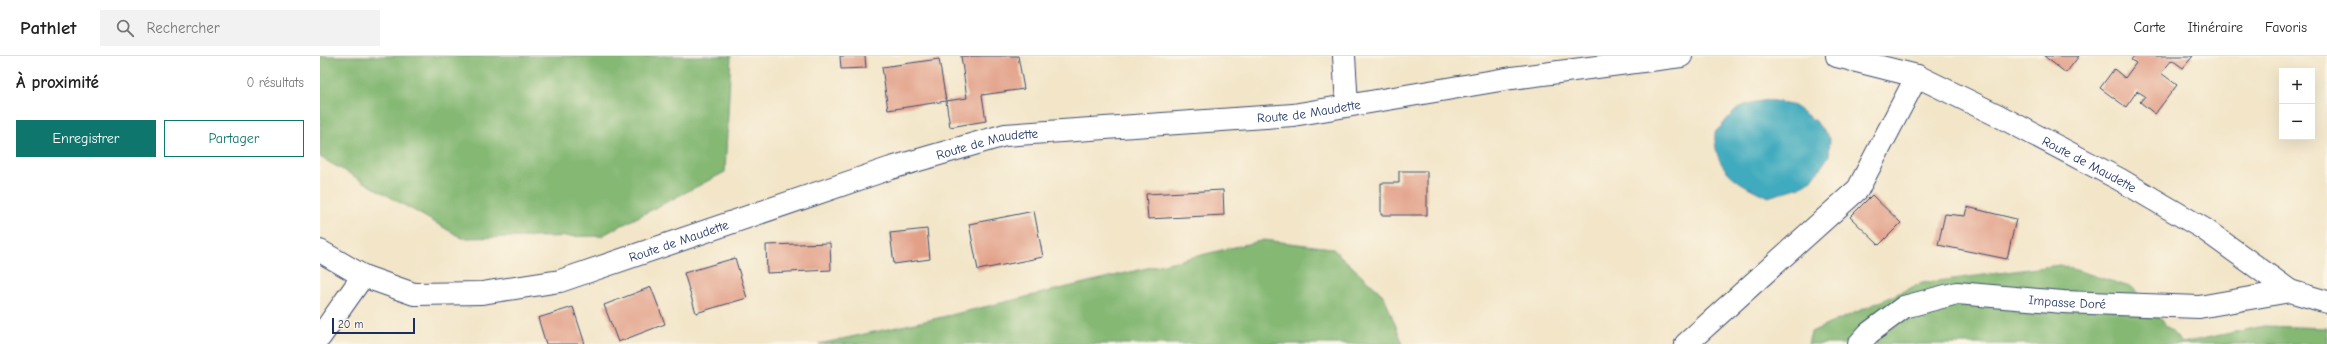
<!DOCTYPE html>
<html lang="fr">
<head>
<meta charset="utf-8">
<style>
	body { margin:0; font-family:"Comic Neue",sans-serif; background:#f2f2f2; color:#222 }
	.controls { position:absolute; right:12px; top:12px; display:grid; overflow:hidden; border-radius:0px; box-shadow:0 4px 16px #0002 }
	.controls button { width:36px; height:36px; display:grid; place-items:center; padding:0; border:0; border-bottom:1px solid #e0e0e0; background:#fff; color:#222; font:20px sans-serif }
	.scale { position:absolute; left:12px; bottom:10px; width:83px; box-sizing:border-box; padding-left:4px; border:2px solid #1b2f5e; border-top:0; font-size:11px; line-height:14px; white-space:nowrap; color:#1b2f5e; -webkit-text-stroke:3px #fcf5e5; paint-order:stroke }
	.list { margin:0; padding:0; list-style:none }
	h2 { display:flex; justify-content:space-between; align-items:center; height:52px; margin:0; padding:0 16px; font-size:17px }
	h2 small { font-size:13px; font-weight:400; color:#767676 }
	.actions { display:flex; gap:8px; padding:12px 16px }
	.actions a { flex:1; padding:9px 0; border:1px solid #0f766e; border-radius:0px; text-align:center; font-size:14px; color:#0f766e }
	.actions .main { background:#0f766e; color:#fff }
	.icon { flex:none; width:22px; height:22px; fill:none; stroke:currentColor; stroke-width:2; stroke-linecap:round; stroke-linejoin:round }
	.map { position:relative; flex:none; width:2007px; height:288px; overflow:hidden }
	header { display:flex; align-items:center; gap:24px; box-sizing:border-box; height:56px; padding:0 20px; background:#fff; border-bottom:1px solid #e0e0e0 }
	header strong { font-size:19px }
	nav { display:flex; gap:22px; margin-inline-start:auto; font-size:14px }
	.search { width:280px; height:36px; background:#f2f2f2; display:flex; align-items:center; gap:10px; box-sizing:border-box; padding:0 14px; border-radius:0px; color:#767676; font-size:15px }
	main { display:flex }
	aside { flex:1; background:#fff }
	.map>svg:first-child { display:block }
	.forest { fill:#84b873; stroke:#507468 }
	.water { fill:#3fabbe; stroke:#2d6d8e }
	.building { fill:#e2a089 }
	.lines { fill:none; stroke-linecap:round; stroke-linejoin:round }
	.minor-casing { stroke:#3b4a6e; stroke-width:24 }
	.minor { stroke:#fff; stroke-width:22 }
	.labels { text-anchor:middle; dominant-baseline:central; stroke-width:3.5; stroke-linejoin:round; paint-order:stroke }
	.street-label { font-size:13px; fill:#1b2f5e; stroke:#fcf5e5 }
</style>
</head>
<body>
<header>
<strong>Pathlet</strong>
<div class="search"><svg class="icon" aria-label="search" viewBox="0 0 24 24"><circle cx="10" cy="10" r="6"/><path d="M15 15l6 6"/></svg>Rechercher</div>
<nav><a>Carte</a><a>Itinéraire</a><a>Favoris</a></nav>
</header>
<main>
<aside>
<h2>À proximité<small>0 résultats</small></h2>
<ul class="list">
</ul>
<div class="actions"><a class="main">Enregistrer</a><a>Partager</a></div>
</aside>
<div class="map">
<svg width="2007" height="288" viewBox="0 0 2007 288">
	<rect width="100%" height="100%" fill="#fcf5e5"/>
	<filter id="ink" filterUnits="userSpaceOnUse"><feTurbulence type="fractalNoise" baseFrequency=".025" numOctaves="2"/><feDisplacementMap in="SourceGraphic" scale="8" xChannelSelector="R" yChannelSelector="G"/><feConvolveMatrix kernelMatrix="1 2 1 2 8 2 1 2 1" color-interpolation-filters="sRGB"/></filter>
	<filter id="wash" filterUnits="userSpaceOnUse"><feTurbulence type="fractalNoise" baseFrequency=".012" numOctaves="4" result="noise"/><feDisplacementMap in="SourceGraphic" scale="16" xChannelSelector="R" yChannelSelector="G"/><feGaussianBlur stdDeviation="0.9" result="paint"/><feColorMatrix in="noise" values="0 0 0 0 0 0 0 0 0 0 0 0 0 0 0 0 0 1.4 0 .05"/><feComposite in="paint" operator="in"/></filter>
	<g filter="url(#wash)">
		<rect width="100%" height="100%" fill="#f2e5c8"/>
		<g class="forest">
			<polygon points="0,0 411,0 405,116 281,180 142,182 0,101"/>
			<polygon points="944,184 1012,192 1064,240 1083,288 499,288 618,262"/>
			<polygon points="1740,209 1813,232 1862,287 1944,270 2007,272 2007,288 1488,288 1491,276 1602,227"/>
		</g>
		<path class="water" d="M1449,44L1471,48L1495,65L1510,82L1509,100L1492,124L1480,131L1448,141C1418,127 1393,115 1395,76C1403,70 1406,63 1413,57C1422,47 1436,46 1449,44Z"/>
		<g id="blocks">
			<g class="building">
				<polygon points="520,0 545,0 546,12 521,13"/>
				<polygon points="641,0 698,0 704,33 662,39 666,65 630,71 626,45 647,42"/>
				<polygon points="1724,0 1759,0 1746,17"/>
				<polygon points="1814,0 1873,0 1863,12 1852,4 1841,17 1857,29 1835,58 1820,46 1825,40 1817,35 1806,51 1780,32 1794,13 1805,22 1816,7 1811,4"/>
				<polygon points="619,3 626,45 568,54 562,11"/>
				<polygon points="1079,115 1107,115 1107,159 1061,159 1061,127 1079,127"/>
				<polygon points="903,134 904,159 828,163 826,138"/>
				<polygon points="1552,139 1581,167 1559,189 1530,161"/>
				<polygon points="1647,151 1696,163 1687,203 1618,189 1625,158 1645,160"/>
				<polygon points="714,155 723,201 658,214 649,168"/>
				<polygon points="607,173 610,203 574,208 570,177"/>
				<polygon points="510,187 511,214 447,217 446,189"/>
				<polygon points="415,202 427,242 376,257 364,217"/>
				<polygon points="331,231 345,268 298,286 284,249"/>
				<polygon points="253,251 265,288 226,288 218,262"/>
			</g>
		</g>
	</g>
	<g filter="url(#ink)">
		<use href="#blocks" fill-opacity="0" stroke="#3b4a6e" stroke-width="1"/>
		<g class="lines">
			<g class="minor-casing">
				<g id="minor">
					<polyline points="1024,0 1027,49"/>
					<path id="s1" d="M1517,0L1597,20L1679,60L1799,123L1884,173L1970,235L2007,246"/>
					<path id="s2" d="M0,195L43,220L94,238L162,237L240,225L571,112L685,79L973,59L1192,22L1361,0"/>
					<polyline points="0,281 43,220"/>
					<polyline points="1366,288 1538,133 1597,20"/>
					<path id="s3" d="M1539,288L1549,277L1584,251L1637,237L1743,246L1879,251L1970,235"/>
				</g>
			</g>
			<use href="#minor" class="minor"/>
		</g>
	</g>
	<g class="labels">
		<g class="street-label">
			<text stroke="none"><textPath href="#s2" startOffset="1024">Route de Maudette</textPath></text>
			<text stroke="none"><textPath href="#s2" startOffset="700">Route de Maudette</textPath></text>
			<text stroke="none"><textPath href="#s1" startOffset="276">Route de Maudette</textPath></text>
			<text stroke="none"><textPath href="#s2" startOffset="376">Route de Maudette</textPath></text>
			<text stroke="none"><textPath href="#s3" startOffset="224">Impasse Doré</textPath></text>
		</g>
	</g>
</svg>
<div class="controls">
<button>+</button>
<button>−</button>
</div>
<div class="scale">20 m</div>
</div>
</main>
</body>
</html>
